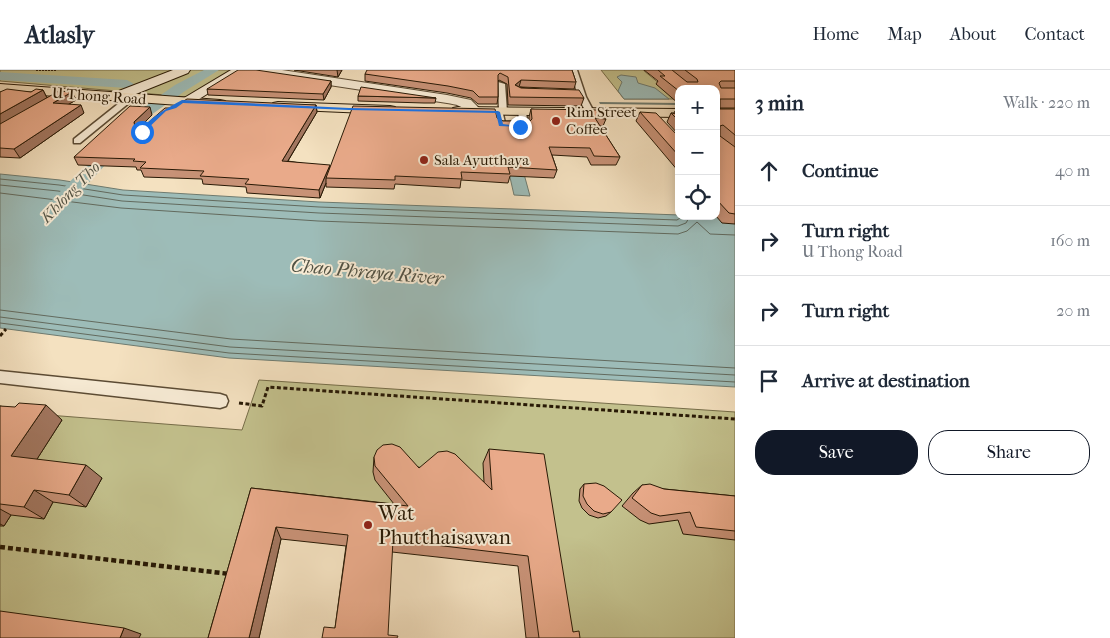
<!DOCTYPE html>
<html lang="en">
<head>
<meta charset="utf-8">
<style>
	body { margin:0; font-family:"IM FELL French Canon",serif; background:#f2f2f3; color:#1f2937 }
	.controls { position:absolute; right:15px; top:15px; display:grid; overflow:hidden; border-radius:10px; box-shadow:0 2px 12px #0003 }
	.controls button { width:45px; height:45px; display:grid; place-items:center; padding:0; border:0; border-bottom:1px solid #e0e1e3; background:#fff; color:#1f2937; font:25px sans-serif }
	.stop { position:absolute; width:15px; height:15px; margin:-11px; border:4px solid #1a73e8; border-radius:50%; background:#fff }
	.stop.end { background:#1a73e8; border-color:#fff; box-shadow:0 1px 5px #0008 }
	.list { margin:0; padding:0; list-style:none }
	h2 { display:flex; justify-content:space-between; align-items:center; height:65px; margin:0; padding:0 20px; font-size:21px }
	h2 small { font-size:16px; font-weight:400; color:#747a83 }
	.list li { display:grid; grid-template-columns:32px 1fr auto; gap:15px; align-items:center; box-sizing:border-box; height:70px; padding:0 20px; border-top:1px solid #e0e1e3 }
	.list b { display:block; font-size:19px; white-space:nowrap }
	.list p { margin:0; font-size:16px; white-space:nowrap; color:#747a83 }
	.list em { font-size:16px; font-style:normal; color:#747a83 }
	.actions { display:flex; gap:10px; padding:15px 20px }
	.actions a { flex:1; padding:11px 0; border:1px solid #111827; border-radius:20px; text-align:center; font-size:18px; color:#111827 }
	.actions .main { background:#111827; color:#fff }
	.icon { flex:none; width:28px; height:28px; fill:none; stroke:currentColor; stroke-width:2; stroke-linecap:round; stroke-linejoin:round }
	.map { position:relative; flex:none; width:735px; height:568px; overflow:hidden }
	header { display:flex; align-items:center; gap:30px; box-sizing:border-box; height:70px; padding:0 25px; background:#fff; border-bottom:1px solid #e0e1e3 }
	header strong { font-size:24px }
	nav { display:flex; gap:28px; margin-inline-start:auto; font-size:18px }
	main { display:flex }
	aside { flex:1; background:#fff }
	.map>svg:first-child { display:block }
	.green { fill:#c3c18d; stroke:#766d49 }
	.water { fill:#9dbcb8; stroke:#6e7b70 }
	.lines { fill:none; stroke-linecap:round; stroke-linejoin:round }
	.shore { stroke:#626a5e; stroke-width:1 }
	.stream { fill:#6e7b70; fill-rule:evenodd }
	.canal { fill:#9dbcb8; fill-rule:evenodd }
	.lane-casing { stroke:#5b4b34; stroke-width:3 }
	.street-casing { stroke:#5b4b34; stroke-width:2 }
	.secondary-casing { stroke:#281905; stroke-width:2 }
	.primary-casing { stroke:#281905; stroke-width:2 }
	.path-far2 { stroke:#281905; stroke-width:2; stroke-dasharray:2 1; stroke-linecap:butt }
	.path-far1 { stroke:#281905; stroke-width:3; stroke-dasharray:4 2.5; stroke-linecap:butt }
	.path { stroke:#281905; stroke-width:4.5; stroke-dasharray:5 3; stroke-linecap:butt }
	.lane { fill:#f8ecd6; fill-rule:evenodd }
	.street { fill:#f8ecd6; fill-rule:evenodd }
	.secondary { fill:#f8ecd6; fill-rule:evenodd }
	.primary { fill:#f4e1c0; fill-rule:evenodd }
	.wall { fill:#c89277; stroke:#281905 }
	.shaded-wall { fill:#a37761; stroke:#281905 }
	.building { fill:#e9aa8a; stroke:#281905 }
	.route { fill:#1a73e8 }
	.poi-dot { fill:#8f2418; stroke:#f8ecd6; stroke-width:2 }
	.labels { text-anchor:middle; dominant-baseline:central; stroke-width:4; stroke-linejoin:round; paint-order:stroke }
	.far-street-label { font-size:15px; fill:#281905; stroke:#f8ecd6 }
	.far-poi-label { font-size:15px; fill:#281905; stroke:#f8ecd6; text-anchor:start }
	.far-water-label { font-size:16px; font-style:italic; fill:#515244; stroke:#f8ecd6 }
	.water-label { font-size:19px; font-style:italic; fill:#515244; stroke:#f8ecd6 }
	.near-poi-label { font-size:21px; fill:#281905; stroke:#f8ecd6; text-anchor:start }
</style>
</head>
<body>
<header>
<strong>Atlasly</strong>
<nav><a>Home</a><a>Map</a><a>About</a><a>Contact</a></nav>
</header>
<main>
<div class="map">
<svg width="735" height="568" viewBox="0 0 735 568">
	<rect width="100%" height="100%" fill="#f4e1c0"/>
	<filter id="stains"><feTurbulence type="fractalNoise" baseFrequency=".004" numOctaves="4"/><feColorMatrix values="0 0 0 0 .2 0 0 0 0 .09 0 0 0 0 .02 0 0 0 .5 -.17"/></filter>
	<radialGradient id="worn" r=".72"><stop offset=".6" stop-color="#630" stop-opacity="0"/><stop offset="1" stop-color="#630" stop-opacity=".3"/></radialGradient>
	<g class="green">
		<polygon points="0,0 234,0 187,27 0,11"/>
		<polygon points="601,0 643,0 678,29 624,29"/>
		<polygon points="259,310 735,342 735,568 564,568 548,464 258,432 221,568 0,568 0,396 35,344 242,360"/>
	</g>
	<g class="water">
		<polygon points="621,5 636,7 638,13 655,18 669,29 624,29 618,21 622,12 617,7"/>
		<polygon points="509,103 524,104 530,126 514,125"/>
		<polygon points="0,104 60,110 123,120 319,132 735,147 735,317 229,288 0,258"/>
	</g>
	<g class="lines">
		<g class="shore">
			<polyline points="0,109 59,115 123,125 319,137 677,150 683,146"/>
			<polyline points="0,115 58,121 122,131 319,143 678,156 686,153 690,146"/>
			<polyline points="0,123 121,138 318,151 678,164 687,161 697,152 710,164 735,165"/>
			<polyline points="0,240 231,269 735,298"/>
			<polyline points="0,247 230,277 735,305"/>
			<polyline points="0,253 229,283 735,312"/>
		</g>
		<polygon class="stream" points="599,32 679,33 679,35 600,34"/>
		<g class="canal">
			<polygon points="204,0 219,0 185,21 151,45 61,143 54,145 47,143 44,139 47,135 141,39 175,15"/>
			<polygon points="0,2 127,10 134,14 127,18 0,10"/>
		</g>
		<g class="lane-casing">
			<g id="lane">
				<polygon points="571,0 577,0 586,27 594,42 593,44 587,44 578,27"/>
				<polygon points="498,12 505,14 507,42 503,44 505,53 520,53 518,42 522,40 526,42 528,57 501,57 497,55 494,42 499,40"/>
				<polygon points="128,26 135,28 80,73 74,73 74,69"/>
				<polygon points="0,301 220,324 226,326 228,331 226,336 220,338 0,313"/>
			</g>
		</g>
		<g class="street-casing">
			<path id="street" d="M251,0H282L447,25L471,30L483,42L481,45C470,48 469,39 459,36C456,34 451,34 447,33L257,4Z"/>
		</g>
		<g class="secondary-casing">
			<g id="secondary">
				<polygon points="173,0 190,0 188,3 121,30 116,31 109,27 111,24"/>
				<polygon points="231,0 246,0 191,34 181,34 179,31"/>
			</g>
		</g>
		<g class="primary-casing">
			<g id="primary">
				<polygon points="0,14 220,30 225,31 227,34 225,37 220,38 0,22"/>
				<polygon points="278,32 390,36 395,37 397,40 395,43 390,44 273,39 271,36 273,33"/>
				<polygon points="458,37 679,39 679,47 453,44 451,41 453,38"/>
			</g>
		</g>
		<polyline class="path-far2" points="36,0 56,0"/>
		<g class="path-far1">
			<polyline points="0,266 6,259"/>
			<polyline points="239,333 262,336 268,317 735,349"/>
		</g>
		<polyline class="path" points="0,477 230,504"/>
		<use href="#lane" class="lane"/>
		<use href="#street" class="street"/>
		<use href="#secondary" class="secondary"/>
		<use href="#primary" class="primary"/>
	</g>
	<g class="wall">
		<polygon points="294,0 342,0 338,7"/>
		<polygon points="572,0 576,12 574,19 520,17 584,28 581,36 508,35 507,14 499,10 498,11 498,27 497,34 478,34 471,28 447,23 365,11 365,4"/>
		<polygon points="644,0 735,0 735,38 720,38 720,39 735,39 735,154 722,153 716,146 716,19 679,19 679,34 656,14 658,11"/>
		<polygon points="331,11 331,17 324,30 208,25 207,19"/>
		<polygon points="43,20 47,28 72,22 76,30 69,34 84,43 20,88 0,87 0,22 31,22"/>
		<polygon points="358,26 436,28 435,33 424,33 358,31"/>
		<polygon points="316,35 317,42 288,91 330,98 497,48 503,51 529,51 529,47 531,39 606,49 603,56 600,56 620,87 616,95 591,95 587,87 552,85 557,100 554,108 510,106 508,113 461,110 460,118 395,114 394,119 326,117 326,113 320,128 247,123 246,117 203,114 202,109 144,107 141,100 137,100 136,97 78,95 74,87 152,45 139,58 142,58 172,38"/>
		<polygon points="675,41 679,41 679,65 667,52 671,43 674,43"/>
		<polygon points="640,42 679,67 679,102 636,51"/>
		<polygon points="0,336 62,350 37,389 102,408 86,437 53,432 44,449 11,445 4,456 0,456"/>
		<polygon points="489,379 573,562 580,568 526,568 518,496 392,482 335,558 346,476 281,469 259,568 208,568 251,418 394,434 375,410 373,402 374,387 484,412 483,393"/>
		<polygon points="584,414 611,442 606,446 598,448 589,445 582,438 579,431 580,419"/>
		<polygon points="642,415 664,419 735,426 735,470 683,464 678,450 649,454 640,450 622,436 633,423"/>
	</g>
	<g class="shaded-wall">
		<polygon points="337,0 342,0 338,7"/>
		<polygon points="521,10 519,17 515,15"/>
		<polygon points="331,11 331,17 324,30 323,24"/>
		<polygon points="43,20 47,28 0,55 0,44"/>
		<polygon points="72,22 76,30 57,41 53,33"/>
		<polygon points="81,35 84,43 20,88 14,79"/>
		<polygon points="316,35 317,42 283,99 282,91"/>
		<polygon points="150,37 152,45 137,60 135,58 134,52"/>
		<polygon points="330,95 330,103 326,108 326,113 320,128 319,120"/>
		<polygon points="46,335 62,350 30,400 11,386"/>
		<polygon points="86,395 102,408 86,437 69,425"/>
		<polygon points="34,420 53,432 44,449 24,437"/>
		<polygon points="0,439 11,445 4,456 0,454"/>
		<polygon points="276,457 281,469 259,568 249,568"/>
		<polygon points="124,558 141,564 139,568 120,568"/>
	</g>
	<g class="building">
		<polygon points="238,0 256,0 331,11 323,24 207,19"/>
		<polygon points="367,0 572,0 576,12 521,10 515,15 521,18 579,20 584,28 510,27 508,7 500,3 498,5 498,27 479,27 473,21 448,16 365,4"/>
		<polygon points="658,0 672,0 687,12 698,12 697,9 685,0 735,0 735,11 721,11 719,13 721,18 735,18 735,29 720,29 720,39 735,39 735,65 723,55 720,56 720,66 735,77 735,144 729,143 716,129 716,19 679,19 679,21 660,6 665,6"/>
		<polygon points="361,17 436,28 358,26"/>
		<polygon points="7,19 31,22 36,19 43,20 0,44 0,22"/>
		<polygon points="59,21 72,22 53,33 81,35 14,79 0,78 0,54"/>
		<polygon points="187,29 316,35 282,91 330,95 319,120 245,114 249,109 200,106 204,101 140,98 146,92 133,91 135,89 74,87 130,36 150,37 134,52 135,58 142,58 165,38 172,38"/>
		<polygon points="353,36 495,39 497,48 503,51 530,51 532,49 531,39 600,40 606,49 595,48 620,87 594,86 590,78 549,77 557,100 508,97 510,104 461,102 462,109 395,106 395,110 326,108"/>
		<polygon points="675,41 679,41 679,51 671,43 677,44"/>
		<polygon points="640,42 656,43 679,67 679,86"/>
		<polygon points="19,333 46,335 11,386 86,395 69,425 34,420 24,437 0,434 0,336 15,337"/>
		<polygon points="392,374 400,377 419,398 438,382 447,381 455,384 492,420 489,379 544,384 573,562 579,561 580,568 539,568 528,486 393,470 388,565 398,566 397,568 322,568 324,557 335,558 348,465 276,457 249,568 208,568 251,418 408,436 375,396 374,387 377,380 383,375"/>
		<polygon points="596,413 604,416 622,430 611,442 603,444 594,441 587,434 583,426 584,414"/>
		<polygon points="650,414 664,419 735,426 735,461 696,457 690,442 660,446 651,443 632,428 642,415"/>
		<polygon points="0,541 124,558 120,568 0,568"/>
	</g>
	<path class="route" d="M182,30L349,38L498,41L500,42L503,54L522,57L499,56L496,43L349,40L183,33L176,38L166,41L143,63H140C147,48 168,38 182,30Z"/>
	<g class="poi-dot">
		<circle cx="556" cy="51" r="5"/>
		<circle cx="424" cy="90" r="5"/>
		<circle cx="368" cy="455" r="5"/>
	</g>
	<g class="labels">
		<g class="far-street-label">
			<text transform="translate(99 26) rotate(4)">U Thong Road</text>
		</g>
		<g class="far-poi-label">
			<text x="566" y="42">Rim Street<tspan x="566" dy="17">Coffee</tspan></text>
			<text x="434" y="90">Sala Ayutthaya</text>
		</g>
		<g class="far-water-label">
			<text transform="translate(70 122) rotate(-46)">Khlong Tho</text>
		</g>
		<g class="water-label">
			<text transform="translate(367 202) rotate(5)">Chao Phraya River</text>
		</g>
		<g class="near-poi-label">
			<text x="378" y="443">Wat<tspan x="378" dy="24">Phutthaisawan</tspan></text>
		</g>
	</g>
	<rect width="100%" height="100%" filter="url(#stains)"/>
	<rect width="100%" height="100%" fill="url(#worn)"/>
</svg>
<div class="controls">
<button>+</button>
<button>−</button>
<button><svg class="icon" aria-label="locate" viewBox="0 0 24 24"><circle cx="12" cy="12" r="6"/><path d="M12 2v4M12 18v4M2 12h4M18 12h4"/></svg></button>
</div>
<div class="stop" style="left:142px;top:62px"></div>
<div class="stop end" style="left:520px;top:57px"></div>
</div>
<aside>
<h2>3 min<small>Walk · 220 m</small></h2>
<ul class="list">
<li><svg class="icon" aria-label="ahead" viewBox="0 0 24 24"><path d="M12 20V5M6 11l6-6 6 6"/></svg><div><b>Continue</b></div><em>40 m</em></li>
<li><svg class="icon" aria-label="right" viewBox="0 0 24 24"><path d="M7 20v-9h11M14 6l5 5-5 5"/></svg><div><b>Turn right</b><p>U Thong Road</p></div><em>160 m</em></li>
<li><svg class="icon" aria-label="right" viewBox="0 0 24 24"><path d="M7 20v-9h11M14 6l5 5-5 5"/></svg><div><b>Turn right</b></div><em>20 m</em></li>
<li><svg class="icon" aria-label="arrive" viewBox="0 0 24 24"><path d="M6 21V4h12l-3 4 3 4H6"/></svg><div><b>Arrive at destination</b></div></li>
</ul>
<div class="actions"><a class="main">Save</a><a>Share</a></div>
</aside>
</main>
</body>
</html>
